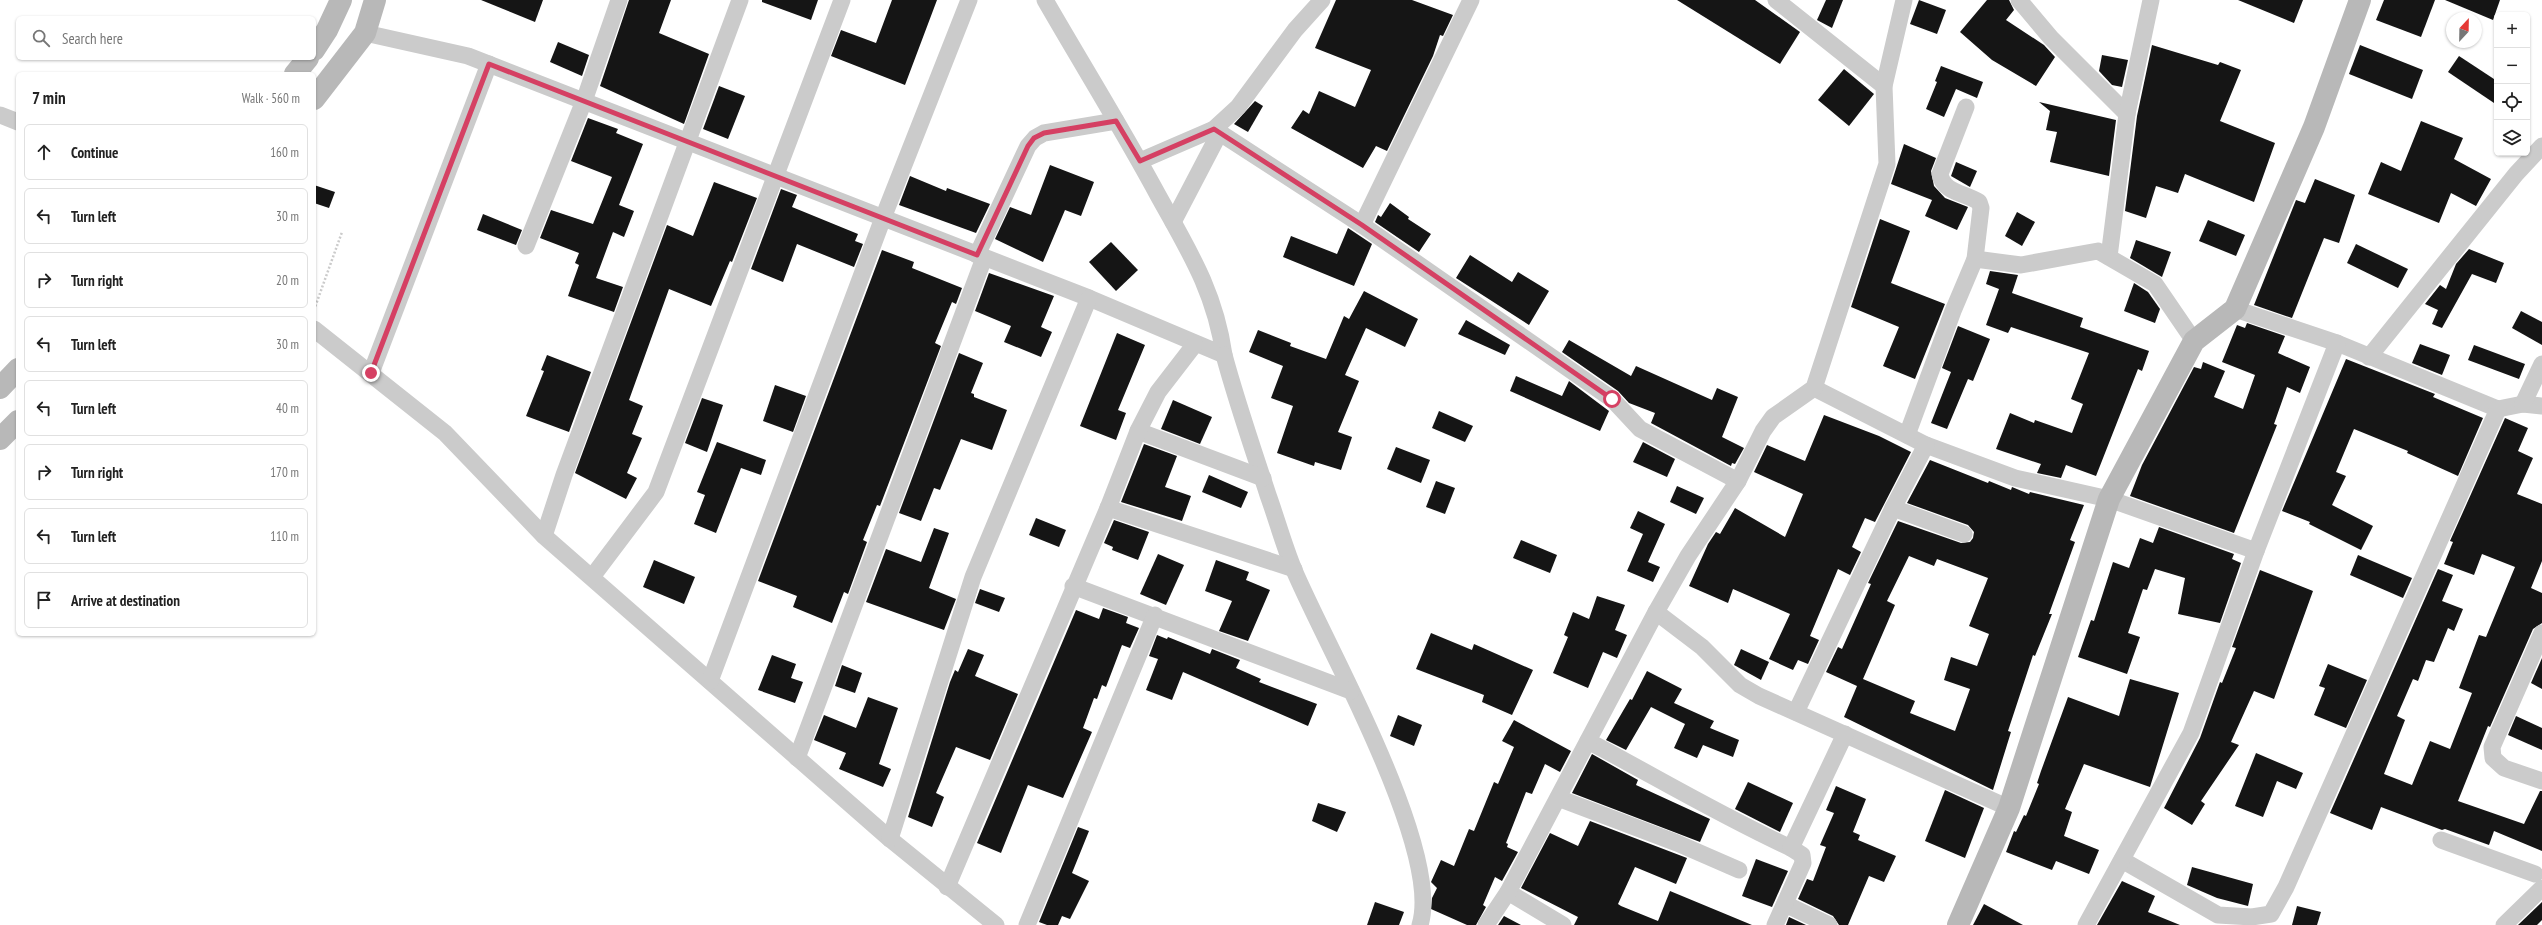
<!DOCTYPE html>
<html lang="en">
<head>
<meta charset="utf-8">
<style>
	body { margin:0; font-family:"PT Sans Narrow",sans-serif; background:#f6f6f6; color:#222 }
	.controls { position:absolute; right:12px; top:12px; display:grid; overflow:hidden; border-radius:6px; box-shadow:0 1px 3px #0004 }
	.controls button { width:36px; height:36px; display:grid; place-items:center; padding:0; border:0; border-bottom:1px solid #e0e0e0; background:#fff; color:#222; font:20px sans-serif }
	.compass { position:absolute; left:2446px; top:12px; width:36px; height:36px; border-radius:50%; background:#fff; box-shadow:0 1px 3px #0004; rotate:22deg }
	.stop { position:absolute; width:12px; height:12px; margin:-9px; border:3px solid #d54063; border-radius:50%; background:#fff }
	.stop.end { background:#d54063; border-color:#fff; box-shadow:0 1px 4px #0008 }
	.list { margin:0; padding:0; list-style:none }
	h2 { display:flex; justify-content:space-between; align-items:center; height:52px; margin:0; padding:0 16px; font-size:17px }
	h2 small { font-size:13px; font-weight:400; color:#767676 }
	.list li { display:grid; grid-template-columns:26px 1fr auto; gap:12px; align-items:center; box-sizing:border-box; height:56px; margin:0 8px 8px; padding:0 8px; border:1px solid #e0e0e0; border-radius:6px }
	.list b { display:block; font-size:15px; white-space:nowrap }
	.list em { font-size:13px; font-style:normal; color:#767676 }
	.icon { flex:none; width:22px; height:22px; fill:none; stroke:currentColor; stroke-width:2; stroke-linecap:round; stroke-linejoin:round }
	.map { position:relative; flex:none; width:2542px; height:925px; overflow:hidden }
	.search { position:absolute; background:#fff; box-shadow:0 1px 3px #0004; left:16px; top:16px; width:300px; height:44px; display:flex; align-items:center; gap:10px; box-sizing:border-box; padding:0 14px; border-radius:6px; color:#767676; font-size:15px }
	.panel { position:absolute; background:#fff; box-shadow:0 1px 3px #0004; left:16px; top:72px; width:300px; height:564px; border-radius:6px }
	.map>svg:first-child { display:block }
	.building { fill:#151515; fill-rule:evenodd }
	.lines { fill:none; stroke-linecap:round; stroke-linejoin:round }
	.path { stroke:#cbcbcb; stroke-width:2.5; stroke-dasharray:2 2; stroke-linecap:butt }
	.street { stroke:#cbcbcb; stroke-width:17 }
	.secondary { stroke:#b8b8b8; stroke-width:22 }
	.route { stroke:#d54063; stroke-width:5 }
</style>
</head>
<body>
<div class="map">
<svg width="2542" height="925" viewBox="0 0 2542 925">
	<rect width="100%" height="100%" fill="#fff"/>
	<g class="building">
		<polygon points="481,0 543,0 535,22"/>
		<polygon points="629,0 671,0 659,33 709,54 684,124 600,86"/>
		<polygon points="762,0 818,0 811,20 762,2"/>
		<polygon points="892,0 937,0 905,85 831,56 841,30 876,43"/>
		<polygon points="1336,0 1412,0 1453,15 1443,36 1440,35 1433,56 1387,151 1376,146 1363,168 1291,128 1303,110 1309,114 1319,91 1355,107 1371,70 1315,48"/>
		<polygon points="1677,0 1755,0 1800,32 1780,64"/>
		<polygon points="1826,0 1843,0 1832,28 1817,20"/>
		<polygon points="1919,0 1946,10 1937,34 1910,24"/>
		<polygon points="1987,0 2009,0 2014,10 2006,20 2044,45 2055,57 2036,86 1992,60 1960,32"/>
		<polygon points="2238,0 2303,0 2294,23"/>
		<polygon points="2384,0 2435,0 2421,37 2376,20"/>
		<polygon points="2445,0 2500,0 2493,20"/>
		<polygon points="558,42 589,55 582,76 550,62"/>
		<polygon points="2152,45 2218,65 2220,62 2241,70 2220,121 2275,143 2254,202 2185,174 2178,193 2156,186 2146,218 2125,211 2137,116"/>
		<polygon points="2360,45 2423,70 2412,99 2349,74"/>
		<polygon points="2102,55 2128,60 2122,87 2112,85 2099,71"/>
		<polygon points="2459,56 2497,81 2497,105 2448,72"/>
		<polygon points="1941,66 1983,82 1977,98 1956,89 1944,117 1926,109 1937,82 1935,81"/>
		<polygon points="1844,69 1874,94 1849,126 1818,100"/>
		<polygon points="719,86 745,96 728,139 703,129"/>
		<polygon points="1255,101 1263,106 1248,132 1234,124"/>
		<polygon points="2039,102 2116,120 2109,176 2050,162 2057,132 2046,130 2050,111"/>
		<polygon points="588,118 618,129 616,133 643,144 619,205 634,211 624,237 613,232 596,278 623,287 614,312 568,296 579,265 575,263 579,253 540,238 551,210 593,224 612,177 571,161"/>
		<polygon points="2421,121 2463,138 2454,159 2491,179 2476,206 2451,193 2439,223 2368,194 2381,162 2401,171"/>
		<polygon points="1904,144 1936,158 1931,171 1934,186 1945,198 1968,207 1957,230 1925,216 1932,200 1891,184"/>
		<polygon points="1956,162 1977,171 1970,187 1951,176"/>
		<polygon points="1050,165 1094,182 1081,216 1065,210 1043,262 995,239 1010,207 1031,215"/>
		<polygon points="910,176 946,191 947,188 990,204 976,233 899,205"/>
		<polygon points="2315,179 2355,195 2339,243 2324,238 2292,318 2254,305 2296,200 2305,203"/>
		<polygon points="714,182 757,198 732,262 730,261 711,306 669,289 629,400 643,406 632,434 642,438 627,473 637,478 626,499 575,473 667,225 693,236"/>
		<polygon points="314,185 335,192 329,208 314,203"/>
		<polygon points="781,189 797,195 792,207 858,234 855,241 863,244 854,267 797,244 783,282 751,269"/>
		<polygon points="1390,203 1409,217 1408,219 1431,234 1419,252 1375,222 1378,215 1381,217"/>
		<polygon points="2017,212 2035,222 2022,246 2005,236"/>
		<polygon points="483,214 522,230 516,245 477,230"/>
		<polygon points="1880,219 1910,231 1891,283 1945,304 1915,379 1883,366 1899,327 1851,307"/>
		<polygon points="2208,220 2245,235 2236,256 2199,241"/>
		<polygon points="1348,228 1372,244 1354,286 1283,257 1291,236 1337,254"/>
		<polygon points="2136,240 2171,252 2162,277 2130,258"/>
		<polygon points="1111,242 1138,270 1116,291 1089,262"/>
		<polygon points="2356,244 2408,269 2398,288 2347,263"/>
		<polygon points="2469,249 2504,263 2496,283 2472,274 2442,328 2432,324 2438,310 2425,304 2440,285 2446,289 2456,264"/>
		<polygon points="882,250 914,262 912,268 962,288 956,304 952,302 935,343 941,346 880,506 877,505 863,540 867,542 848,594 844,592 832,623 793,607 797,596 758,581"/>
		<polygon points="1470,255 1512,282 1518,272 1549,291 1529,325 1456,278"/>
		<polygon points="1990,271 2018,275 2012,293 2083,318 2080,327 2149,351 2142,371 2138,369 2096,476 2066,465 2061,478 2037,473 2041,464 1996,449 2010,413 2034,423 2035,420 2072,433 2083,404 2071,399 2089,353 2011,327 2008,333 1986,325 1999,289 1986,284"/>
		<polygon points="989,273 1054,296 1041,327 1052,332 1041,357 1004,342 1011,326 975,311"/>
		<polygon points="2134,283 2148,292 2160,309 2155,323 2124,311"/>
		<polygon points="1364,291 1418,319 1405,347 1366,328 1345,375 1359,381 1338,432 1352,437 1341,470 1315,462 1314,466 1277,453 1293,406 1271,398 1283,366 1249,352 1258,330 1291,343 1290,346 1326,359 1344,316 1349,319"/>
		<polygon points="2521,311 2542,322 2542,345 2512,328"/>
		<polygon points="1466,320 1510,345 1505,355 1458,334"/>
		<polygon points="2247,323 2285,336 2278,353 2310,367 2300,393 2287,387 2274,424 2277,425 2234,533 2130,496 2142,465 2194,367 2201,369 2203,362 2225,371 2214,397 2243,409 2255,375 2222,362 2237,325 2245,328"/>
		<polygon points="1958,326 1990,339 1973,381 1968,379 1947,429 1931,423 1951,372 1942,368"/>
		<polygon points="1117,333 1145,345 1118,410 1126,413 1116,440 1080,426"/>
		<polygon points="1569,340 1631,376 1636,366 1712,400 1717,388 1738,397 1722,437 1744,448 1735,464 1732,463 1731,466 1651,423 1655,413 1629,403 1618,391 1562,352"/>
		<polygon points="2420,344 2450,355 2442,375 2412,363"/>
		<polygon points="2474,345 2525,364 2519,379 2468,360"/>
		<polygon points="959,353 983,363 971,393 974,394 974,397 1007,410 992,450 961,439 940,490 934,488 921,521 899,513"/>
		<polygon points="547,355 591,372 569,432 526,416 544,371 541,370"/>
		<polygon points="2346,359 2435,394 2433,397 2483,418 2458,476 2407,453 2408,451 2354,429 2336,472 2346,476 2332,505 2373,526 2361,550 2309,524 2310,522 2282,511"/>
		<polygon points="1516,376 1562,396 1569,381 1609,411 1600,431 1510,391"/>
		<polygon points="775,385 806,396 793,432 763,421"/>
		<polygon points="702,398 723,405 707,452 685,443"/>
		<polygon points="1173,400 1212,417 1200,444 1161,429"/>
		<polygon points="1439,411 1473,426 1465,442 1432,428"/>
		<polygon points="1824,415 1879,436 1911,452 1875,522 1865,518 1852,547 1861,552 1850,575 1838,569 1810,636 1819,640 1808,664 1798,660 1793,670 1769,659 1790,614 1733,589 1728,603 1689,586 1708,544 1716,532 1720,534 1735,508 1785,537 1803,494 1754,472 1767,445 1805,461"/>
		<polygon points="2505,418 2528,428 2518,451 2533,458 2517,494 2542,504 2542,561 2531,588 2542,593 2542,623 2533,629 2490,727 2488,726 2458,801 2524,824 2540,791 2542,791 2542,851 2494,831 2489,845 2445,829 2442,830 2381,807 2372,830 2330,813 2438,569 2453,575 2442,601 2463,609 2454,631 2448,628 2434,662 2426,660 2418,681 2413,679 2397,716 2405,720 2384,774 2412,785 2430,741 2450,749 2472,693 2459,688 2479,635 2486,637 2515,567 2482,554 2474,575 2444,564 2453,542 2450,541"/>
		<polygon points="717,442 766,460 761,475 741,468 716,533 694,524 705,495 697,492"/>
		<polygon points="1643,442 1675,459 1667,477 1633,462"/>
		<polygon points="1144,444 1177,456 1165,487 1191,496 1182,521 1121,502"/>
		<polygon points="1396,447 1430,460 1421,483 1387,469"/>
		<path d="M1930,460L1988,483L1989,481L2011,490L2012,487L2029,494L2030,492L2084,505L2070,540L2075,542L2049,614H2052L2035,656L2033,655L2008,731L2011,732L1993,790L1844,717L1857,686L1826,672L1838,647L1842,649L1871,584L1868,583L1898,521L1961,543L1970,542L1973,538L1974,532L1968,525L1907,503ZM1909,556L1934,566L1937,559L1988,578L1969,626L1989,634L1977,666L1951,657L1944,680L1970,689L1955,731L1910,713L1915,701L1863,679L1895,605L1887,601Z"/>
		<polygon points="1209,475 1248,492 1241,508 1202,492"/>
		<polygon points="1436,481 1455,488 1445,514 1426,507"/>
		<polygon points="1677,486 1704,498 1696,514 1670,502"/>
		<polygon points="1638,511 1665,524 1648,562 1660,567 1653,582 1627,571 1643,534 1630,528"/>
		<polygon points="1036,518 1066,530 1059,547 1029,535"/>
		<polygon points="1114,520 1149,532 1138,560 1112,550 1113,547 1104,543"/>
		<polygon points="2159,527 2234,554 2232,559 2241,563 2220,623 2178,614 2185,578 2155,569 2147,590 2143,589 2128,633 2140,637 2127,674 2078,657 2091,620 2094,621 2113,562 2129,568 2140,538 2153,543"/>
		<polygon points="934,528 949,533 929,588 956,599 944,630 866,602 886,549 921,562"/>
		<polygon points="1521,540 1557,555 1550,573 1513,558"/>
		<polygon points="1158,554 1184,565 1166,605 1140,594"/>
		<polygon points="2358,555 2412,578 2403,598 2350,575"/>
		<polygon points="654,560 695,577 684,604 643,587"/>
		<polygon points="1216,560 1249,572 1246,580 1270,590 1248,641 1219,631 1232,601 1205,591"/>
		<polygon points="2260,570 2313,591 2274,699 2254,691 2231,742 2239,745 2201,801 2205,804 2192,825 2164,808 2200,738 2220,682 2222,683 2236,648 2232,647"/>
		<polygon points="980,589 1005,598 999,612 975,603"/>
		<polygon points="1597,596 1625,605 1615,630 1627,635 1617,658 1603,652 1588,688 1553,673 1568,637 1564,635 1573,612 1589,619"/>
		<polygon points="1103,608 1128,617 1126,623 1139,628 1130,648 1122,645 1106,687 1102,685 1097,699 1094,698 1083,728 1092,732 1063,798 1028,785 1001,853 977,843 1076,610 1099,619"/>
		<polygon points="1431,633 1472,650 1474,644 1533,670 1512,715 1482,702 1484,695 1416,669"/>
		<polygon points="1157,635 1167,639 1168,637 1210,654 1212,649 1240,660 1236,668 1261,679 1259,682 1317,704 1308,726 1183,672 1172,700 1146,690 1158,659 1149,656"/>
		<polygon points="968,649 984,655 975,676 1018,694 990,760 956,747 936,793 944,797 932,827 908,817 950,682 955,670 958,672"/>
		<polygon points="1741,649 1769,662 1761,680 1734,665"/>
		<polygon points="772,655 796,664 791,678 803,682 795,703 758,690"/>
		<polygon points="2542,658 2542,689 2531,683"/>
		<polygon points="2328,664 2367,680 2346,728 2314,715 2325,688 2319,686"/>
		<polygon points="842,665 862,673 855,693 835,686"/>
		<polygon points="1647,671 1682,689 1674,703 1714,721 1710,728 1739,740 1733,757 1703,745 1697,758 1674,748 1685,724 1651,707 1626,750 1606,740 1630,699 1632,700"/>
		<polygon points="2130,679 2179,693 2150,787 2084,764 2065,809 2072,812 2064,836 2099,850 2089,874 2056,861 2052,870 2006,852 2014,831 2016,832 2024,815 2026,816 2039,784 2037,783 2041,771 2068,697 2119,716"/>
		<polygon points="868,697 898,708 879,764 891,769 883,787 839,769 846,753 814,740 824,715 856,728"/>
		<polygon points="1398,715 1422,725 1414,746 1390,736"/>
		<polygon points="2516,716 2542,728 2542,750 2508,735"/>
		<polygon points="1514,720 1571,751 1560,772 1545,764 1532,794 1526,792 1506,843 1508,844 1507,847 1518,852 1502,881 1495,877 1483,905 1486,907 1476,925 1467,925 1431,909 1432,898 1437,888 1431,882 1441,860 1454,866 1469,829 1474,831 1494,782 1498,784 1514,747 1502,741"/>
		<polygon points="2256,753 2303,773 2296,789 2277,781 2263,817 2235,806"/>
		<polygon points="1592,754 1638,780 1636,785 1710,819 1700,842 1572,793"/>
		<polygon points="1748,782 1793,803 1780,832 1735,809"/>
		<polygon points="1836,786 1866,799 1853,832 1860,835 1858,840 1896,856 1884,882 1869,876 1848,925 1839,925 1833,916 1798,899 1807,879 1813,881 1826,847 1820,845 1834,813 1826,810"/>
		<polygon points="1945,790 1984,808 1965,858 1925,841"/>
		<polygon points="1318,803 1346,812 1337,832 1312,821"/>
		<polygon points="1590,821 1687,858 1676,884 1635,867 1618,904 1621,906 1658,921 1670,891 1752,925 1574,925 1578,917 1521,888 1550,833 1578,846"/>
		<polygon points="1078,827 1089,831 1072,873 1089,881 1070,919 1062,916 1058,925 1047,925 1039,922"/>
		<polygon points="1756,859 1788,871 1772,907 1742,896"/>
		<polygon points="2192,867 2253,884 2248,906 2217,898 2187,885"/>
		<polygon points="2122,881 2155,896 2148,912 2180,925 2097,925"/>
		<polygon points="1375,902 1404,912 1399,925 1367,925"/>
		<polygon points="2542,902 2542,920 2537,925 2518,925"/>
		<polygon points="1984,904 2023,925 1973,925"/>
		<polygon points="2297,906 2321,912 2317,925 2292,925"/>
		<polygon points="1504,916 1521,925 1498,925"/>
		<polygon points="1789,917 1806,925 1786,925"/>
	</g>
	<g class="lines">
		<polyline class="path" points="314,310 342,232"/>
		<g class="street">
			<polyline points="1776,0 1884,86"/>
			<polyline points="2019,0 2051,38 2127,114 2109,257"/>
			<path d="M365,33L468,56L1089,298L1224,355C1215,292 1189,251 1159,197C1123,130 1083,66 1045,0"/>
			<polyline points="2127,114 2151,0"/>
			<polyline points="0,115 18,122"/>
			<polyline points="1214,129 1362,225 1612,399 1640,429 1738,481"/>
			<polyline points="1140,161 1214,129 1238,107 1295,30 1322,0"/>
			<polyline points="1173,222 1220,132"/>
			<polyline points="1362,225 1471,0"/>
			<polyline points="526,246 584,101 619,0"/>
			<polyline points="977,255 1028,146 1035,138 1044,133 1116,121"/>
			<polyline points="1975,259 2021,265 2098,251 2155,284 2194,341"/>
			<polyline points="2235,309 2337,343 2498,409 2523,404 2542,406"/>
			<polyline points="314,329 445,433 544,536 890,839 996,925"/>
			<path d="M1224,355C1237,403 1253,449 1268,495C1277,520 1284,546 1294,570C1326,646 1443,850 1420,925"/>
			<polyline points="2369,357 2516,174 2542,146"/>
			<polyline points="371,373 489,64"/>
			<polyline points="1814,388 1926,445 2015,478 2109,499 2256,551"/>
			<polyline points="2523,404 2542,364"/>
			<polyline points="1138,431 1263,478"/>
			<path d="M1907,435L1953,311L1975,259L1981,208L1979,202C1966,193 1943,193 1940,174L1966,107"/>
			<polyline points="1108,508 1294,569"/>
			<polyline points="1893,508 1964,534"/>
			<polyline points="544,536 564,475 740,0"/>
			<polyline points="592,577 656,492 842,0"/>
			<polyline points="1073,586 1351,691"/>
			<polyline points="1656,612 1702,647 1740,685 1759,696 2009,808"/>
			<polyline points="2542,633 2492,747 2493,758 2504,768 2542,781"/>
			<polyline points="710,681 883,218 969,0"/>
			<polyline points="1796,712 1893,508 1926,445"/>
			<path d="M1588,741C1656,777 1723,817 1791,848"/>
			<polyline points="797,758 984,258"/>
			<polyline points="1558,798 1677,843 1739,870"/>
			<polyline points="890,839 973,577 1089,298"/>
			<polyline points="2441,840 2535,874"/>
			<polyline points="2122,860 2218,915 2252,917 2271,914 2286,887 2498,409"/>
			<polyline points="947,887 1108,508 1138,431 1158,392 1195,344"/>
			<polyline points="1508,892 1563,925"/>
			<polyline points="1785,904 1829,925"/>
			<polyline points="1027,925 1155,615"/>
			<polyline points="1486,925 1508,892 1656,612 1688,556 1738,481 1763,431 1773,417 1814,388 1887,164 1884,86 1904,0"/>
			<polyline points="1775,925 1803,863 1802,855 1791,848 1845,734"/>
			<polyline points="2086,925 2191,733 2256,551 2337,343"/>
			<polyline points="2504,925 2542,888"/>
		</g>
		<g class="secondary">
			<polyline points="314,50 327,30 341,0"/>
			<polyline points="295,74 308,58"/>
			<polyline points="314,99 365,33 375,0"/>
			<polyline points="0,388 18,369"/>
			<polyline points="0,439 18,421"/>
			<polyline points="1958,925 2009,808 2109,499 2194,341 2235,309 2314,127 2360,0"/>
		</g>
	</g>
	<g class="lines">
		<polyline class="route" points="371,373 489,64 977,255 1028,146 1034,138 1044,133 1116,121 1140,161 1214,129 1362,225 1612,399"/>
	</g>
</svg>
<div class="controls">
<button>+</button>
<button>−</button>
<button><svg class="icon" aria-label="locate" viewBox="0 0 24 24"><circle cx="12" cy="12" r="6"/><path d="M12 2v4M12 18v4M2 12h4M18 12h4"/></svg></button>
<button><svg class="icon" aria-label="layers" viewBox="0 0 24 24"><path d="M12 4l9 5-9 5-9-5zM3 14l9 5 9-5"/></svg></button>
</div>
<svg class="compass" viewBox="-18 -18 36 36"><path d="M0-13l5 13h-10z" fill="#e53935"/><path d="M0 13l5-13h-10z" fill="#767676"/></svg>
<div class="stop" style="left:1612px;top:399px"></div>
<div class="stop end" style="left:371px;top:373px"></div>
<div class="search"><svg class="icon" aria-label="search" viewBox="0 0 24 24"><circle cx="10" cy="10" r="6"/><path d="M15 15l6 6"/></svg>Search here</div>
<section class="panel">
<h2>7 min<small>Walk · 560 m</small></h2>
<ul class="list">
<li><svg class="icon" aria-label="ahead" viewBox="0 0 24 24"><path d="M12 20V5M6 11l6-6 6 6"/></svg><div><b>Continue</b></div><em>160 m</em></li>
<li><svg class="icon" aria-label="left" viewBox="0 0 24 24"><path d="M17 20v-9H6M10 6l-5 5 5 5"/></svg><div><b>Turn left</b></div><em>30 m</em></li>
<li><svg class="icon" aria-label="right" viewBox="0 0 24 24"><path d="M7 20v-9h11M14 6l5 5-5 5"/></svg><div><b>Turn right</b></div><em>20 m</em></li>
<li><svg class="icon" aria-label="left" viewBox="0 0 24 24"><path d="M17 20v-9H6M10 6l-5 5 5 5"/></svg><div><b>Turn left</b></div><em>30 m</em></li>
<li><svg class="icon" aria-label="left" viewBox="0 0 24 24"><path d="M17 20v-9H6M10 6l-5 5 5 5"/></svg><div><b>Turn left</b></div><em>40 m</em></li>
<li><svg class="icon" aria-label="right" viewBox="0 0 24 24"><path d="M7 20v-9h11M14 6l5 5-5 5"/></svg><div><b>Turn right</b></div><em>170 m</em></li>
<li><svg class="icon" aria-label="left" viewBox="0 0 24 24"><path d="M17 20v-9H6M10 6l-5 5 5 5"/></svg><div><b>Turn left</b></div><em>110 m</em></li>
<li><svg class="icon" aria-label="arrive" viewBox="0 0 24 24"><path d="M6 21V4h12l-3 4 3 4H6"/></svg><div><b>Arrive at destination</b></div></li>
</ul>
</section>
</div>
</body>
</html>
